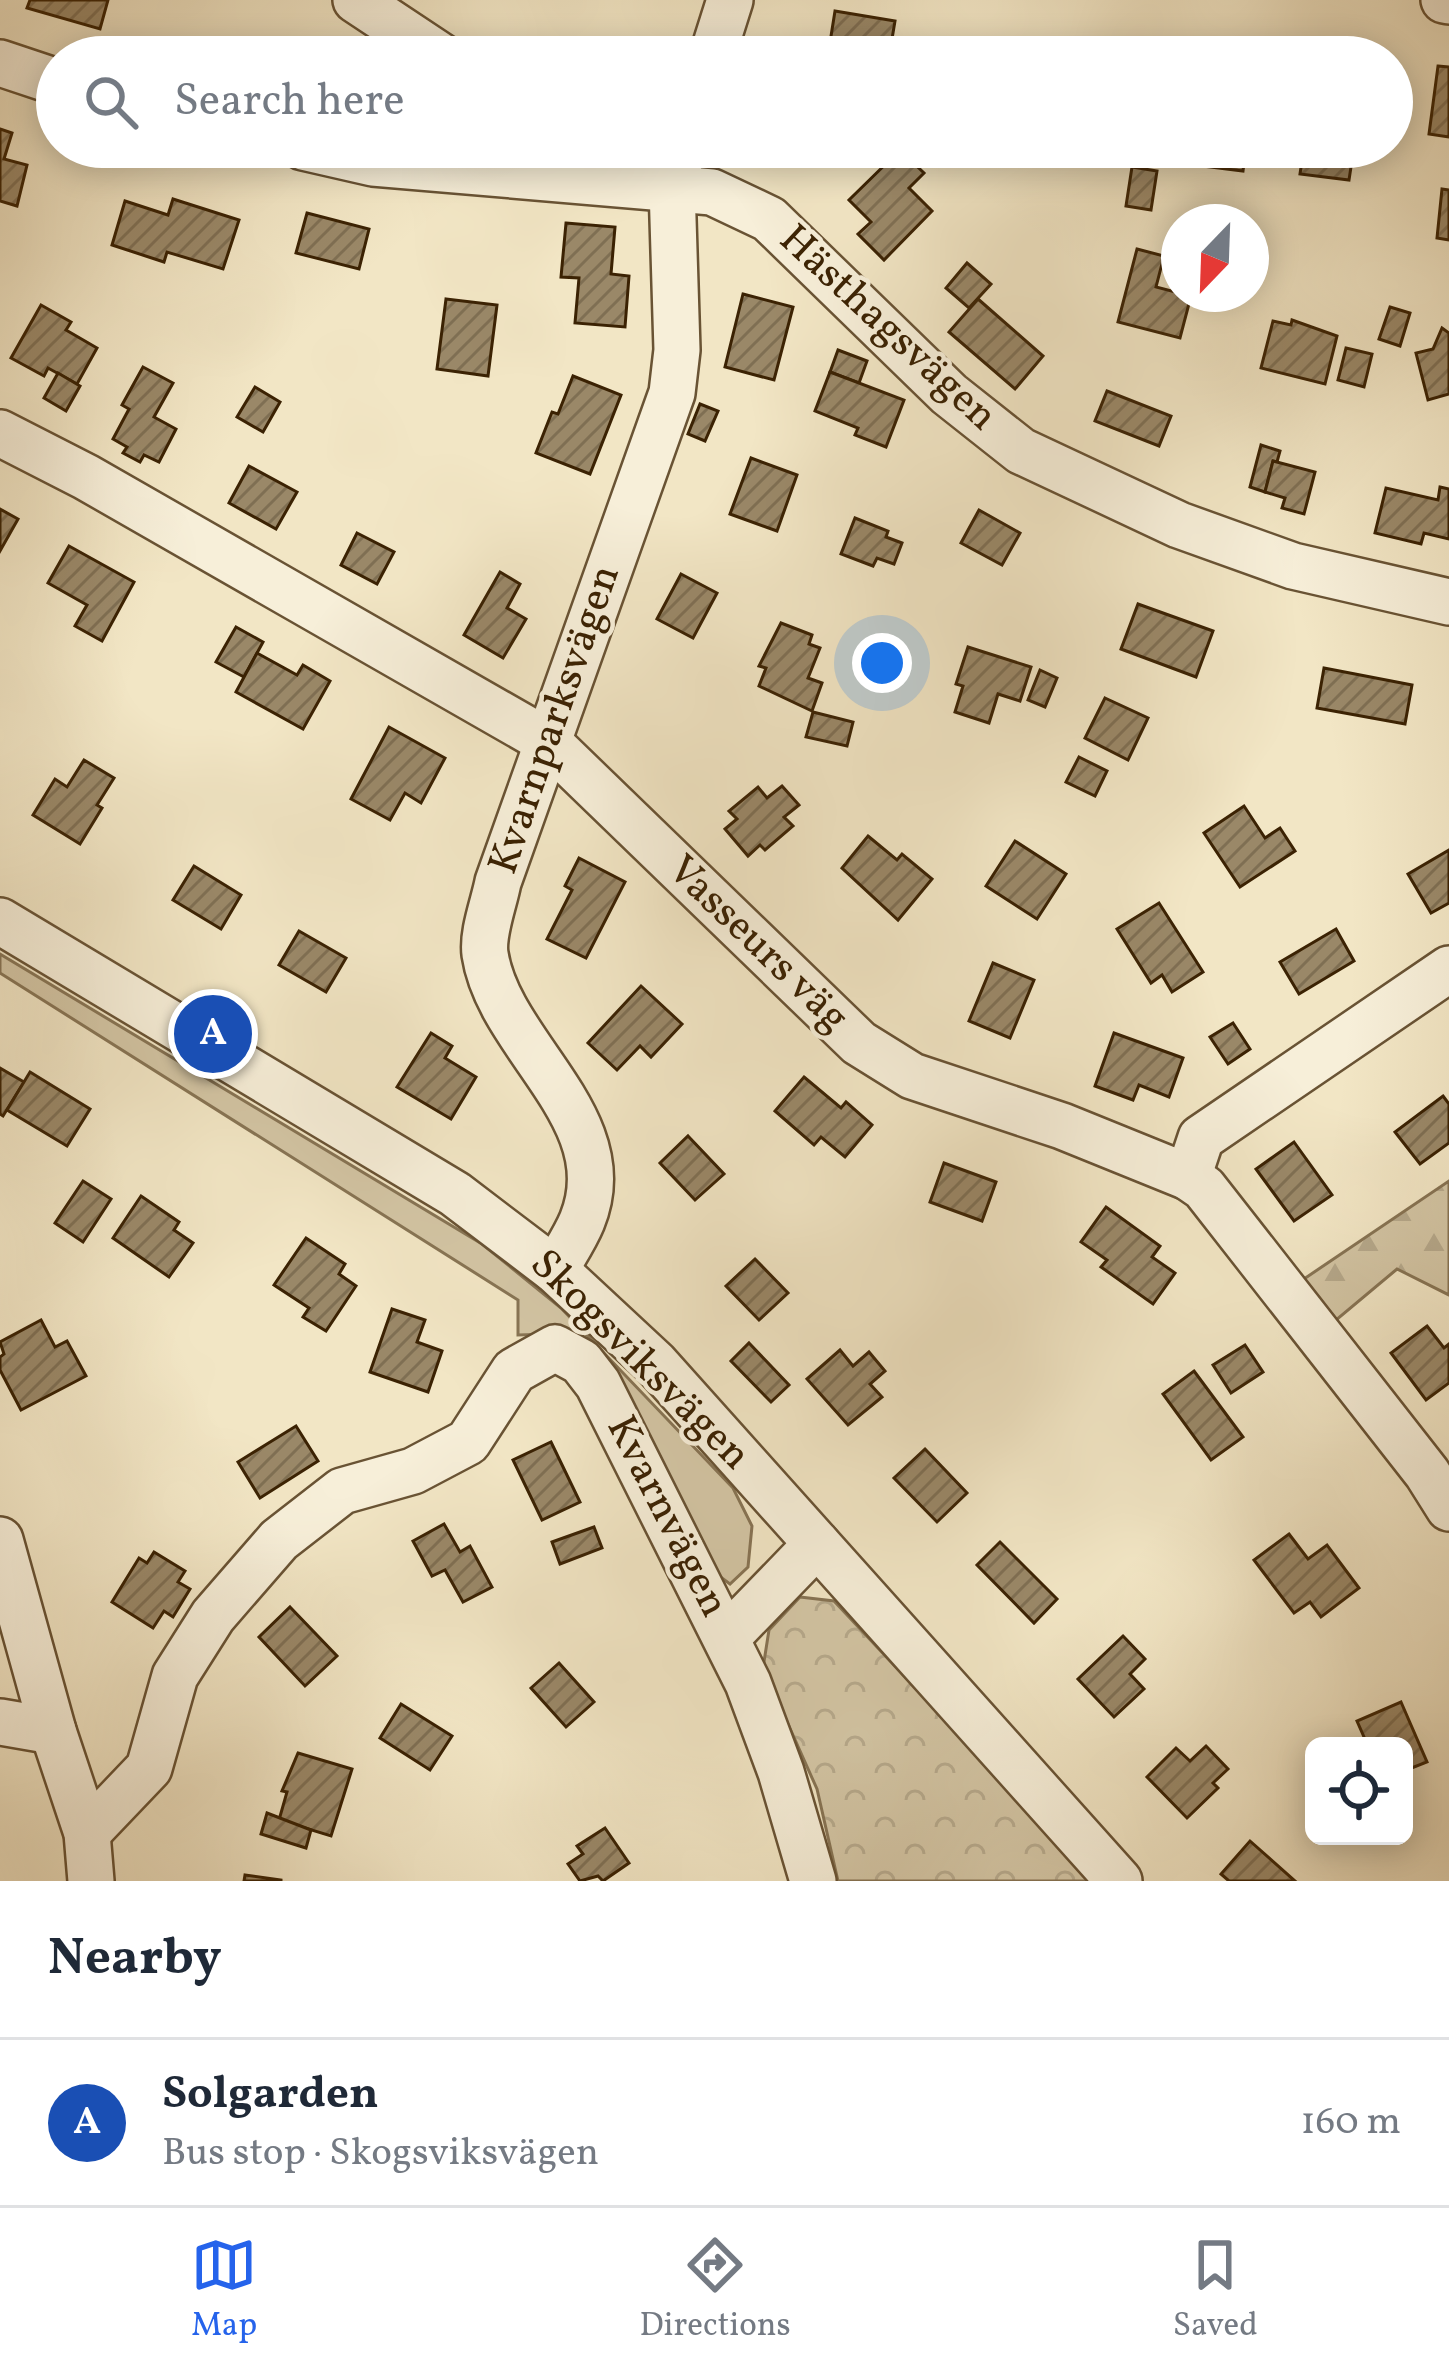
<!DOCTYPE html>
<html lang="en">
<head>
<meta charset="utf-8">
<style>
	body { margin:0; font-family:Vollkorn,serif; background:#f2f2f3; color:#1f2937 }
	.controls { position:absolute; right:36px; bottom:36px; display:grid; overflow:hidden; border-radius:18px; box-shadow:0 6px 30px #0003 }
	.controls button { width:108px; height:108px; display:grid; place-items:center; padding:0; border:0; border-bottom:3px solid #e0e1e3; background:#fff; color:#1f2937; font:60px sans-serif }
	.compass { position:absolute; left:1161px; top:204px; width:108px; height:108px; border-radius:50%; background:#fff; box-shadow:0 6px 30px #0003; rotate:203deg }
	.you { position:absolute; left:882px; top:663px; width:42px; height:42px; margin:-30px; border:9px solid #fff; border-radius:50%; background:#1a73e8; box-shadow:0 0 0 18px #1a73e833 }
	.badge { display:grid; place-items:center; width:78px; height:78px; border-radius:50%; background:#2563eb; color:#fff; font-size:39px; font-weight:700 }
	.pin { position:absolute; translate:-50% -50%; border:6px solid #fff; box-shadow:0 3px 12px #0006 }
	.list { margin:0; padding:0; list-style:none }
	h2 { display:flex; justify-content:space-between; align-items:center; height:156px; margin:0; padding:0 48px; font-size:51px }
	h2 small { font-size:39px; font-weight:400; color:#747a83 }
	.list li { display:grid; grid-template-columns:78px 1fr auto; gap:36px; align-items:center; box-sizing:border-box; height:168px; padding:0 48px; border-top:3px solid #e0e1e3 }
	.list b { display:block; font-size:45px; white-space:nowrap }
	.list p { margin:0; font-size:39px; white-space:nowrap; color:#747a83 }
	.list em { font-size:39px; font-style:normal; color:#747a83 }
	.icon { flex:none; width:66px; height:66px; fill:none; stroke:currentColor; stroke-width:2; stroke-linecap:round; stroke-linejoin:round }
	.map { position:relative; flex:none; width:1449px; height:1881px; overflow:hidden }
	.search { position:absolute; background:#fff; box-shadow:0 6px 30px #0003; left:36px; right:36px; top:36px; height:132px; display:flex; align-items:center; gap:30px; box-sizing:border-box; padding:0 42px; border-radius:66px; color:#747a83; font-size:45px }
	.sheet { height:324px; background:#fff }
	nav { display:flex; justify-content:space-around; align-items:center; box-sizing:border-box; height:168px; border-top:3px solid #e0e1e3; background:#fff; font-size:33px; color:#747a83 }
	nav a { display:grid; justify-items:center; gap:6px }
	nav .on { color:#2563eb }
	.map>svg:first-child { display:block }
	.grass { fill:#d3c5a4; stroke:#877454; stroke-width:3 }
	.forest { fill:url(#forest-firs); stroke:#877454; stroke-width:3 }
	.park { fill:url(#park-crowns); stroke:#877454; stroke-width:3 }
	.building { fill:url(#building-hatch); stroke:#3b2203; stroke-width:3 }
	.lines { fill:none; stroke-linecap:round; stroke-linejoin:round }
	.minor-casing { stroke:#695334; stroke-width:50 }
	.minor { stroke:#f7efd9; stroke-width:45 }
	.labels { text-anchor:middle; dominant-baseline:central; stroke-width:9; stroke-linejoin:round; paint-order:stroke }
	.street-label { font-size:42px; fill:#3b2203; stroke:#f7efd9 }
</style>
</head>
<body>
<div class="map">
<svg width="1449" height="1881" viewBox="0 0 1449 1881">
	<defs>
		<pattern id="forest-firs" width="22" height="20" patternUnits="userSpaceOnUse" patternTransform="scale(3)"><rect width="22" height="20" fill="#d3c5a4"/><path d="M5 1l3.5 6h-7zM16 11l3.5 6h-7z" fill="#b6a98c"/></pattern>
		<pattern id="park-crowns" width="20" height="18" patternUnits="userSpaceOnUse" patternTransform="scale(3)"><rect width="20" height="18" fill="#d3c5a4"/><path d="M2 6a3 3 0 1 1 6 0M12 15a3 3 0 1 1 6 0" fill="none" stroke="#b6a98c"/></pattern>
		<pattern id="building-hatch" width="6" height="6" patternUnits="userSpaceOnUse" patternTransform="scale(3)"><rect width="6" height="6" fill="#9a8868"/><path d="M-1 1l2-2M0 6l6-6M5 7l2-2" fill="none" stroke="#7f6f53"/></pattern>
	</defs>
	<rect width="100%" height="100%" fill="#f2e6c5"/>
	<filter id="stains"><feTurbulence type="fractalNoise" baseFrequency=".00167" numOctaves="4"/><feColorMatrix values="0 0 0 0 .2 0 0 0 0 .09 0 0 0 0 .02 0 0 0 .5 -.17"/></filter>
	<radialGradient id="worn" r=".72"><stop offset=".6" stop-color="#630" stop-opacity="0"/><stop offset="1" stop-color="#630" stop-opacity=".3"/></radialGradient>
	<polygon class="grass" points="0,954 482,1244 561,1308 733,1488 752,1526 748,1567 730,1584 707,1567 552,1334 518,1335 518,1300 0,973"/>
	<polygon class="forest" points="1449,1181 1449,1295 1397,1269 1329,1326 1295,1285"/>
	<polygon class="park" points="800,1597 834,1601 1092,1877 1091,1881 838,1881 817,1789 763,1668 769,1630"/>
	<g class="building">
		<polygon points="30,0 108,0 100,29 27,8"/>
		<polygon points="835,11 895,21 889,57 828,55"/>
		<polygon points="1059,46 1107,54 1106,57 1057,57"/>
		<polygon points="1438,66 1449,67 1449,137 1429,134"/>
		<polygon points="0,129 12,133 4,159 27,165 17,206 0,201"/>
		<polygon points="1172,147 1246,147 1243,171 1170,162"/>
		<polygon points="1304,147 1354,147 1349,180 1300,174"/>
		<polygon points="900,150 924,173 909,188 932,211 884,260 858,234 871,222 849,200"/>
		<polygon points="1132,167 1157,171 1151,210 1126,206"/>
		<polygon points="1442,189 1449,190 1449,240 1437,238"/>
		<polygon points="173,199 239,220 223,269 167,252 164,262 112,245 125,201 168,215"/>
		<polygon points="307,213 369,229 359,269 296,253"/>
		<polygon points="566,223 615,227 611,274 629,276 625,327 575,323 579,278 561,277"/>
		<polygon points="1137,249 1164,256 1156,287 1191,296 1180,338 1118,322"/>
		<polygon points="967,263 991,284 969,308 946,288"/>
		<polygon points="743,294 793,307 774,380 725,367"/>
		<polygon points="446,299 497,305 488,376 437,369"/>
		<polygon points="978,299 1043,356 1015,389 949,332"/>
		<polygon points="41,305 71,322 66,330 97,348 77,384 48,368 44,376 11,358"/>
		<polygon points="1390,307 1410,313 1400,346 1379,339"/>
		<polygon points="1292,320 1337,336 1325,384 1261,368 1273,321 1291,325"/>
		<polygon points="1442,328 1449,333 1449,394 1428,400 1416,353 1433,349"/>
		<polygon points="1346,348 1372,354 1364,387 1338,380"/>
		<polygon points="838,350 867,361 859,383 830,372"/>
		<polygon points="143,367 173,383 154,417 176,429 159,462 144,455 140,462 123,453 127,447 113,439 129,409 122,405"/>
		<polygon points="830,372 904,400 886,447 855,435 858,428 815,411"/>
		<polygon points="58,373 80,386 66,411 44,398"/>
		<polygon points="573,376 621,395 590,474 536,453 552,412 558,414"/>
		<polygon points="255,387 280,402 263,432 237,417"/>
		<polygon points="1107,391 1171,416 1159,446 1095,421"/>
		<polygon points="700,404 718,411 705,441 688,434"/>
		<polygon points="1261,445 1280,451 1277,462 1273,461 1265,492 1250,487"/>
		<polygon points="751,458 797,475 777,531 730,514"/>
		<polygon points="1273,461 1315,472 1304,514 1282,508 1285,498 1265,492"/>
		<polygon points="249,466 297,492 276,529 229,503"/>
		<polygon points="1440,487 1449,489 1449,539 1424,533 1421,544 1375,533 1386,488 1438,500"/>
		<polygon points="0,509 18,519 0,551"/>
		<polygon points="979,510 1020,533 1002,565 961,543"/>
		<polygon points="855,518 888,531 886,537 902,543 894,564 877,558 873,566 841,554"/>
		<polygon points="357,533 394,552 377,584 341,565"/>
		<polygon points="69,546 134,582 102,641 75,626 87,605 48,583"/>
		<polygon points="500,572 520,584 507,608 526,619 503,658 464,635"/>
		<polygon points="681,574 717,593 693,638 657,619"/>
		<polygon points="1138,604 1213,631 1196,677 1121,649"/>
		<polygon points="781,623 812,635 809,644 820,648 808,678 822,683 812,711 759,686 766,668 759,666"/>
		<polygon points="236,627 263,642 244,677 216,662"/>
		<polygon points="968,647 1031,667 1020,701 998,694 989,723 955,712 963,686 956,684"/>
		<polygon points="257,653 297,675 303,665 330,681 303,729 236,692"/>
		<polygon points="1324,668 1412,685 1405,724 1317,708"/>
		<polygon points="1040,670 1057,678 1045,707 1028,700"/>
		<polygon points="1105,698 1148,718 1128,760 1085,738"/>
		<polygon points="813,712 853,722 847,746 806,737"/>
		<polygon points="389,727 445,758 421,803 405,793 390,820 351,799"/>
		<polygon points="1079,757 1107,771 1095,796 1066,782"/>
		<polygon points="84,760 114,778 97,805 102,808 80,844 33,815 55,779 67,787"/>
		<polygon points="782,786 799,805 784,817 793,826 765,850 760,845 748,856 725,829 737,819 729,811 758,787 767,798"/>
		<polygon points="1244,806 1265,838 1280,828 1295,851 1240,887 1204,833"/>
		<polygon points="868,836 897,860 902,854 932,879 898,920 842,868"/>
		<polygon points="1015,841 1066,874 1037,919 986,886"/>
		<polygon points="1449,850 1449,903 1431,913 1408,874"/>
		<polygon points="579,858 625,882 586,958 547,939 572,890 565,886"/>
		<polygon points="194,866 241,895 221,929 173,900"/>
		<polygon points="1159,903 1203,972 1172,992 1162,975 1151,983 1117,929"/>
		<polygon points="1336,929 1354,961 1299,994 1280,962"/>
		<polygon points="299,931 346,958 326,992 279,965"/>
		<polygon points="993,963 1034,980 1010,1038 969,1021"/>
		<polygon points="641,986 682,1024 651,1057 640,1046 617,1070 588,1043"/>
		<polygon points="1233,1023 1250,1049 1228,1064 1210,1037"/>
		<polygon points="431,1033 452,1046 445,1058 476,1077 451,1119 397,1087"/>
		<polygon points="1114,1033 1183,1058 1169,1097 1139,1085 1133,1100 1095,1086"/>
		<polygon points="0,1068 24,1082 3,1116 0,1114"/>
		<polygon points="30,1072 90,1109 67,1146 7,1110"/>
		<polygon points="804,1077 841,1108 846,1102 872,1125 845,1157 821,1137 814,1145 775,1111"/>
		<polygon points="1443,1096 1449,1104 1449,1143 1420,1164 1395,1132"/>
		<polygon points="688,1136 724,1174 695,1200 660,1163"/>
		<polygon points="1294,1142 1332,1195 1294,1221 1256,1169"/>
		<polygon points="944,1163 996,1182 982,1221 930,1202"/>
		<polygon points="83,1181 111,1199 83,1242 55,1223"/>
		<polygon points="141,1196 179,1222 174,1230 193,1243 169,1277 113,1238"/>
		<polygon points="1106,1207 1160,1246 1152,1257 1175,1273 1153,1304 1101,1267 1107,1260 1081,1242"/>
		<polygon points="306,1238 345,1264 339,1274 356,1286 326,1331 303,1317 309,1308 274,1285"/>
		<polygon points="755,1259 788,1293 759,1320 726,1286"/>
		<polygon points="392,1309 425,1320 417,1342 442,1351 428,1392 370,1372"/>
		<polygon points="41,1320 55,1347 67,1341 86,1376 21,1410 0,1370 0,1357 4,1354 0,1342"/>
		<polygon points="1427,1326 1444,1348 1449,1344 1449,1383 1426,1400 1391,1353"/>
		<polygon points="749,1343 789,1385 771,1402 731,1361"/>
		<polygon points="1245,1345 1263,1372 1231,1393 1213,1365"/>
		<polygon points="840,1350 853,1366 869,1352 885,1371 870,1384 882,1397 848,1425 807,1379"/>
		<polygon points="1194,1371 1243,1437 1211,1460 1163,1394"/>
		<polygon points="296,1426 318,1461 260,1498 238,1462"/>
		<polygon points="551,1442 580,1502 542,1520 513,1460"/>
		<polygon points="925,1449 967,1493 937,1522 894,1478"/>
		<polygon points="444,1524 460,1552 470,1546 492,1587 463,1602 445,1570 432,1576 413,1541"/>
		<polygon points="594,1527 602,1548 560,1564 552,1542"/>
		<polygon points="1289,1534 1308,1559 1327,1545 1359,1588 1321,1617 1310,1602 1294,1613 1254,1560"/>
		<polygon points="1000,1542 1057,1599 1034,1623 977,1565"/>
		<polygon points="154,1552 185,1571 178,1582 190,1589 173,1617 164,1611 153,1628 112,1602 139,1558 147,1563"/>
		<polygon points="290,1607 337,1656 305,1686 259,1637"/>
		<polygon points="1123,1636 1145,1659 1130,1674 1144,1689 1114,1717 1078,1679"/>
		<polygon points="559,1663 594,1702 566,1727 531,1688"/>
		<polygon points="1401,1702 1427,1762 1404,1771 1404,1746 1368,1746 1357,1721"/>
		<polygon points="401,1704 452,1736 430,1770 380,1738"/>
		<polygon points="1206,1746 1228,1769 1213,1783 1218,1788 1187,1818 1147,1777 1176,1748 1190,1761"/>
		<polygon points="298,1753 352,1769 331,1836 279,1820 287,1792 282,1791"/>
		<polygon points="267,1813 311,1830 306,1848 261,1834"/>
		<polygon points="605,1828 629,1863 603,1881 598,1876 580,1881 568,1864 583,1854 577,1846"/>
		<polygon points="1250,1841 1295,1881 1229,1881 1221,1874"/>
		<polygon points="245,1875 281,1880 281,1881 244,1881"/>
	</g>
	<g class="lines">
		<g class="minor-casing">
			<g id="minor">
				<polyline points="356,0 442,57"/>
				<polyline points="1444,0 1449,1"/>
				<polyline points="712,57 730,0"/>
				<polyline points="0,63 57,82"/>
				<polyline points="303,147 373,163 712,192 769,219 949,394 1021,451 1179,525 1293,566 1449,602"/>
				<polyline points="0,433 86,477 547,741 859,1043 912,1076 1062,1126 1188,1177 1204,1188 1427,1473 1449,1508"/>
				<polyline points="0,921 455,1194 555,1270 655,1363 1119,1881"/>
				<polyline points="1188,1177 1201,1138 1449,969"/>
				<path d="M555,1270C564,1254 575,1238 582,1221C624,1119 499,1047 485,954C482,933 494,903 498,882L672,393L677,350L672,186L684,147"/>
				<polyline points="0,1540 53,1731 87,1833 91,1881"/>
				<polyline points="727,1637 817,1544"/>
				<polyline points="0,1722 53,1731"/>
				<polyline points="87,1833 149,1768 175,1676 213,1616 279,1540 342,1491 413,1471 468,1442 514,1371 555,1348 581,1362 598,1384 748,1683 781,1772 813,1881"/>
			</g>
		</g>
		<use href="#minor" class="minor"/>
	</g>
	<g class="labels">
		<g class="street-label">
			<text transform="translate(887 329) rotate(43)">Hästhagsvägen</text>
			<text transform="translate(556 720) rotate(-71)">Kvarnparksvägen</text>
			<text transform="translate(757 945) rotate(44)">Vasseurs väg</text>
			<text transform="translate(639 1361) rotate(45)">Skogsviksvägen</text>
			<text transform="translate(666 1517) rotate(63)">Kvarnvägen</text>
		</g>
	</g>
	<rect width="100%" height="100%" filter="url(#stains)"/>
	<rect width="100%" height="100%" fill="url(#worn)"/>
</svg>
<div class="controls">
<button><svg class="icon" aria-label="locate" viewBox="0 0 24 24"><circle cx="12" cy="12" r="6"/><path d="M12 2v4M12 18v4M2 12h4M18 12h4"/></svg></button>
</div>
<svg class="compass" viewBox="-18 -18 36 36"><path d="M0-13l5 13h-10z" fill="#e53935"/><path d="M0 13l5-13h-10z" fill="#747a83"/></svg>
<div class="you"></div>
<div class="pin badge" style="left:213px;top:1034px;background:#1a4fb4">A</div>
<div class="search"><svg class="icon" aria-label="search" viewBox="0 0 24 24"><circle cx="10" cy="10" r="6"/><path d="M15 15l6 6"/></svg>Search here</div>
</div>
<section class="sheet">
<h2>Nearby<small></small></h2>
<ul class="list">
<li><span class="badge" style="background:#1a4fb4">A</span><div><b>Solgarden</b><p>Bus stop · Skogsviksvägen</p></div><em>160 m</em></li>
</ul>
</section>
<nav>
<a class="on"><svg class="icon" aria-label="map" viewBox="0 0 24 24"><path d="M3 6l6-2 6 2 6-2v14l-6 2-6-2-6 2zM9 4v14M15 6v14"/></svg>Map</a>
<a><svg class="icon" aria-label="directions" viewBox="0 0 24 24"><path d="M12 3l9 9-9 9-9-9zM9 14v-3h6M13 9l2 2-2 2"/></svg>Directions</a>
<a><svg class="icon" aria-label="saved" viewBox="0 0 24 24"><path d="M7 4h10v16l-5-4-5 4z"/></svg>Saved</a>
</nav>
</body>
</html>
